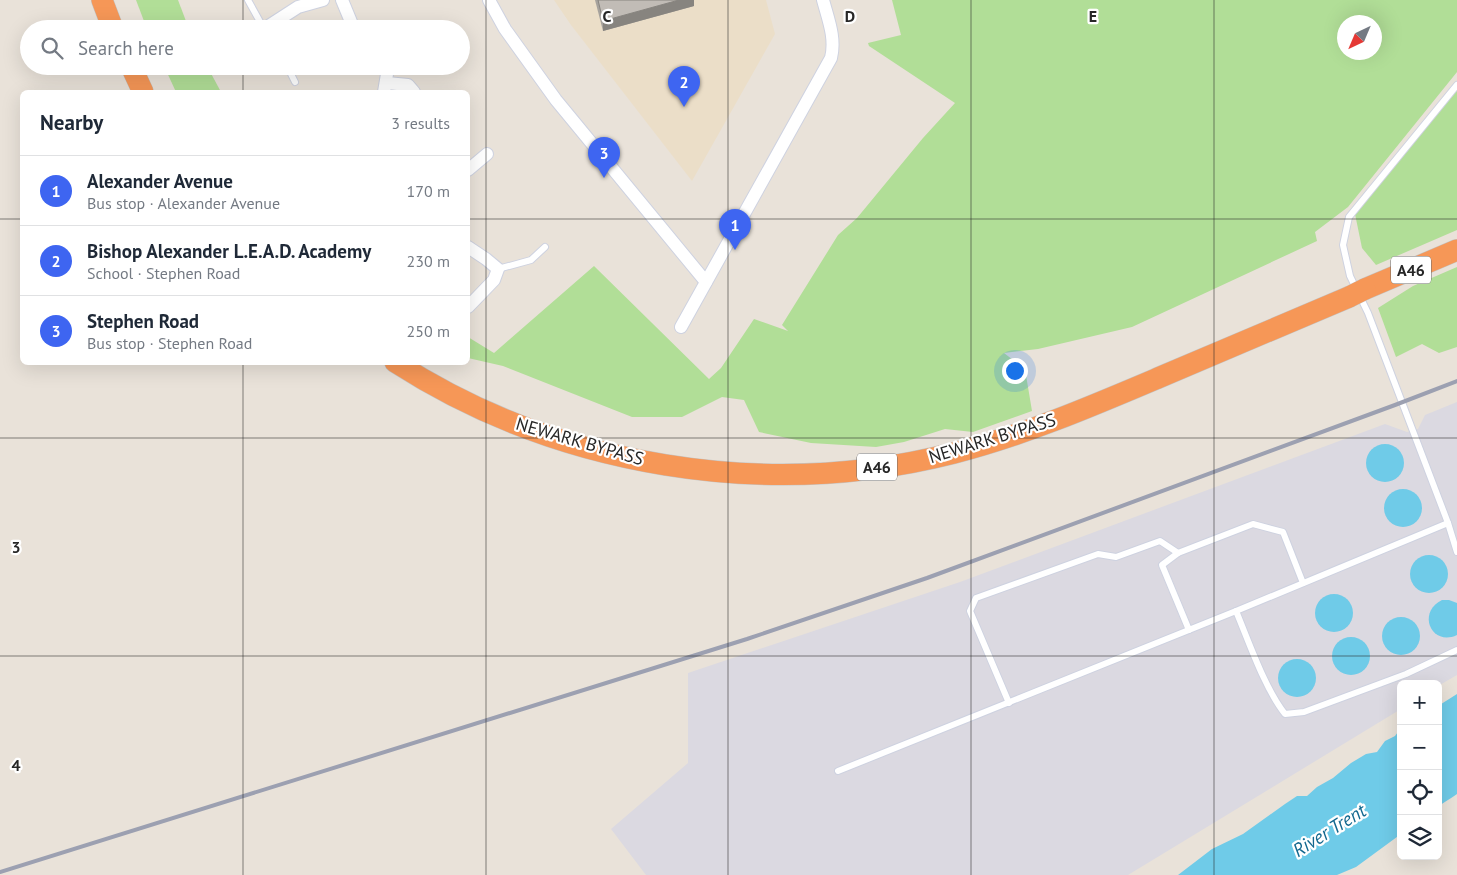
<!DOCTYPE html>
<html lang="en">
<head>
<meta charset="utf-8">
<style>
	body { margin:0; font-family:"PT Sans",sans-serif; background:#f6f6f7; color:#1f2937 }
	.controls { position:absolute; right:15px; bottom:15px; display:grid; overflow:hidden; border-radius:8px; box-shadow:0 5px 20px #0002 }
	.controls button { width:45px; height:45px; display:grid; place-items:center; padding:0; border:0; border-bottom:1px solid #e0e1e3; background:#fff; color:#1f2937; font:25px sans-serif }
	.compass { position:absolute; left:1337px; top:15px; width:45px; height:45px; border-radius:50%; background:#fff; box-shadow:0 5px 20px #0002; rotate:224deg }
	.you { position:absolute; left:1014px; top:370px; width:18px; height:18px; margin:-12px; border:4px solid #fff; border-radius:50%; background:#1a73e8; box-shadow:0 0 0 8px #1a73e833 }
	.badge { display:grid; place-items:center; width:32px; height:32px; border-radius:50%; background:#3e65f1; color:#fff; font-size:16px; font-weight:700 }
	.pin { position:absolute; translate:-50% -41px; filter:drop-shadow(0 1px 2px #0008) }
	.pin::after { content:''; position:absolute; top:26px; width:18px; height:15px; background:inherit; clip-path:polygon(0 0,100% 0,50% 100%) }
	.list { margin:0; padding:0; list-style:none }
	h2 { display:flex; justify-content:space-between; align-items:center; height:65px; margin:0; padding:0 20px; font-size:21px }
	h2 small { font-size:16px; font-weight:400; color:#747a83 }
	.list li { display:grid; grid-template-columns:32px 1fr auto; gap:15px; align-items:center; box-sizing:border-box; height:70px; padding:0 20px; border-top:1px solid #e0e1e3 }
	.list b { display:block; font-size:19px; white-space:nowrap }
	.list p { margin:0; font-size:16px; white-space:nowrap; color:#747a83 }
	.list em { font-size:16px; font-style:normal; color:#747a83 }
	.icon { flex:none; width:28px; height:28px; fill:none; stroke:currentColor; stroke-width:2; stroke-linecap:round; stroke-linejoin:round }
	.map { position:relative; flex:none; width:1457px; height:875px; overflow:hidden }
	.search { position:absolute; background:#fff; box-shadow:0 5px 20px #0002; left:20px; top:20px; width:450px; height:55px; display:flex; align-items:center; gap:12px; box-sizing:border-box; padding:0 18px; border-radius:28px; color:#747a83; font-size:19px }
	.panel { position:absolute; background:#fff; box-shadow:0 5px 20px #0002; left:20px; top:90px; width:450px; height:275px; border-radius:8px }
	.map>svg:first-child { display:block }
	.industrial { fill:#dbd9e1 }
	.education { fill:#ebdec8 }
	.green { fill:#b1de97; fill-rule:evenodd }
	.water { fill:#6fcbe8 }
	.lines { fill:none; stroke-linecap:round; stroke-linejoin:round }
	.lane-casing { stroke:#ced2e0; stroke-width:8 }
	.street-casing { stroke:#ced2e0; stroke-width:14 }
	.highway-casing { stroke:#c3c3c3; stroke-width:22 }
	.lane { stroke:#fff; stroke-width:6 }
	.street { stroke:#fff; stroke-width:12 }
	.highway { stroke:#f69757; stroke-width:21 }
	.rail { stroke:#9ca0b1; stroke-width:4 }
	.highway-bridge-casing { stroke:#c3c3c3; stroke-width:22; stroke-linecap:butt }
	.highway-bridge { stroke:#f69757; stroke-width:21 }
	.wall { fill:#a6a29d }
	.shaded-wall { fill:#87847f }
	.building { fill:#c1bcb6; stroke:#87847f }
	.grid { fill:none; stroke:#272727; stroke-width:1; stroke-opacity:0.55 }
	.labels { text-anchor:middle; dominant-baseline:central; stroke-width:4.5; stroke-linejoin:round; paint-order:stroke }
	.shield { fill:#fff; stroke:#686868; stroke-width:1 }
	.shield-label { font-size:16px; font-weight:bold; fill:#272727 }
	.street-label { font-size:18px; fill:#272727; stroke:#fff }
	.water-label { font-size:19px; font-style:italic; fill:#13688f; stroke:#fff }
	.grid-label { font-size:16px; text-anchor:middle; font-weight:bold; fill:#272727; stroke:#fff; stroke-width:4.5; stroke-linejoin:round; paint-order:stroke }
</style>
</head>
<body>
<div class="map">
<svg width="1457" height="875" viewBox="0 0 1457 875">
	<rect width="100%" height="100%" fill="#e9e2d9"/>
	<polygon class="industrial" points="1457,402 1457,675 1438,686 1438,684 1401,684 1401,709 1128,875 646,875 611,829 688,763 688,673 960,582 1385,424 1407,432 1418,429 1425,415"/>
	<polygon class="education" points="554,0 766,0 775,34 692,181 571,25"/>
	<g class="green">
		<polygon points="136,0 178,0 189,29 147,29"/>
		<path d="M892,0H1457V72L1348,207L1315,232L1317,241L1132,327L1038,349L1004,353L1025,369L1032,411L973,432L945,429L904,442L876,447L811,443L759,432L744,400L722,397L682,417H632L503,366L468,358V337L494,353L594,266L709,379L721,368L754,319L788,331L782,325L838,235L857,218L923,138L955,103L869,46L868,43L901,35ZM1344,22H1374V52H1344Z"/>
		<polygon points="164,66 207,66 221,92 176,92"/>
		<polygon points="1457,90 1457,230 1376,265 1362,248 1355,214"/>
		<polygon points="1457,267 1457,347 1439,353 1422,344 1396,357 1378,308 1413,286"/>
	</g>
	<g class="water">
		<circle cx="1385" cy="463" r="19"/>
		<circle cx="1403" cy="508" r="19"/>
		<circle cx="1429" cy="574" r="19"/>
		<circle cx="1334" cy="613" r="19"/>
		<path d="M1442,600H1449L1457,603V635C1432,647 1416,613 1442,600Z"/>
		<circle cx="1401" cy="636" r="19"/>
		<circle cx="1351" cy="656" r="19"/>
		<circle cx="1297" cy="678" r="19"/>
		<path d="M1457,694V794C1450,799 1444,802 1438,807V706Z"/>
		<polygon points="1401,728 1401,834 1356,867 1337,875 1178,875 1212,849 1243,834 1285,804 1297,796 1307,796 1317,787 1333,778 1351,763 1366,754 1377,752 1385,741 1395,736"/>
	</g>
	<g class="lines">
		<g class="lane-casing">
			<g id="lane">
				<polyline points="248,0 264,29"/>
				<polyline points="287,66 295,82"/>
				<polyline points="1457,85 1349,217 1343,245 1350,276 1368,313 1448,523 1457,552"/>
				<polyline points="498,269 531,260 545,247"/>
				<polyline points="1178,553 1162,565 1189,630"/>
				<path d="M1236,611C1249,642 1265,689 1285,714L1304,712L1406,674L1457,650"/>
				<polyline points="1009,703 970,611 976,598 1098,554 1116,557 1160,541 1178,553 1253,524 1283,532 1303,583"/>
				<polyline points="838,771 1236,611 1448,523"/>
			</g>
		</g>
		<g class="street-casing">
			<g id="street">
				<polyline points="342,0 354,29"/>
				<polyline points="489,0 505,29 556,100 706,282"/>
				<polyline points="264,29 298,7 323,0"/>
				<polyline points="387,83 408,85 414,92"/>
				<polyline points="384,92 387,74 385,66"/>
				<polyline points="468,170 487,154"/>
				<polyline points="468,247 486,259 498,269 494,280 468,307"/>
				<path d="M681,327L831,58C836,38 828,19 823,0"/>
			</g>
		</g>
		<g class="highway-casing">
			<g id="highway">
				<polyline points="102,0 113,29"/>
				<polyline points="131,66 143,92"/>
				<polyline points="1365,289 1457,250"/>
				<path d="M395,362C558,467 766,501 954,453C1024,435 1092,406 1158,378C1221,351 1285,324 1349,297"/>
			</g>
		</g>
		<use href="#lane" class="lane"/>
		<use href="#street" class="street"/>
		<use href="#highway" class="highway"/>
		<polyline class="rail" points="0,872 747,639 927,578 1395,405 1457,381"/>
		<g class="highway-bridge-casing">
			<polyline id="highway-bridge" points="1349,297 1365,289"/>
		</g>
		<use href="#highway-bridge" class="highway-bridge"/>
	</g>
	<polygon class="wall" points="595,0 694,0 694,6 603,31"/>
	<polygon class="shaded-wall" points="679,0 694,0 694,6 603,31 603,21"/>
	<polygon class="building" points="598,0 679,0 603,21"/>
	<path class="grid" d="M243,0V29M486,0V875M728,0V875M971,0V875M1214,0V875M243,66V92M0,219H22M468,219H1457M243,362V875M0,438H1457M0,656H1457"/>
	<g class="labels">
		<g class="shield">
			<rect x="1391" y="256.5" width="40" height="27" rx="4"/>
			<rect x="857" y="453.5" width="40" height="27" rx="4"/>
		</g>
		<g class="shield-label">
			<text x="1411" y="270">A46</text>
			<text x="877" y="467">A46</text>
		</g>
		<g class="street-label">
			<text transform="translate(992 438) rotate(-17)">NEWARK BYPASS</text>
			<text transform="translate(580 441) rotate(16)">NEWARK BYPASS</text>
		</g>
		<g class="water-label">
			<text transform="translate(1329 830) rotate(-32)">River Trent</text>
		</g>
	</g>
	<g class="grid-label">
		<text x="607" y="22">C</text>
		<text x="850" y="22">D</text>
		<text x="1093" y="22">E</text>
		<text x="16" y="553">3</text>
		<text x="16" y="771">4</text>
	</g>
</svg>
<div class="controls">
<button>+</button>
<button>−</button>
<button><svg class="icon" aria-label="locate" viewBox="0 0 24 24"><circle cx="12" cy="12" r="6"/><path d="M12 2v4M12 18v4M2 12h4M18 12h4"/></svg></button>
<button><svg class="icon" aria-label="layers" viewBox="0 0 24 24"><path d="M12 4l9 5-9 5-9-5zM3 14l9 5 9-5"/></svg></button>
</div>
<svg class="compass" viewBox="-18 -18 36 36"><path d="M0-13l5 13h-10z" fill="#e53935"/><path d="M0 13l5-13h-10z" fill="#747a83"/></svg>
<div class="you"></div>
<div class="pin badge" style="left:735px;top:250px">1</div>
<div class="pin badge" style="left:684px;top:107px">2</div>
<div class="pin badge" style="left:604px;top:178px">3</div>
<div class="search"><svg class="icon" aria-label="search" viewBox="0 0 24 24"><circle cx="10" cy="10" r="6"/><path d="M15 15l6 6"/></svg>Search here</div>
<section class="panel">
<h2>Nearby<small>3 results</small></h2>
<ul class="list">
<li><span class="badge">1</span><div><b>Alexander Avenue</b><p>Bus stop · Alexander Avenue</p></div><em>170 m</em></li>
<li><span class="badge">2</span><div><b>Bishop Alexander L.E.A.D. Academy</b><p>School · Stephen Road</p></div><em>230 m</em></li>
<li><span class="badge">3</span><div><b>Stephen Road</b><p>Bus stop · Stephen Road</p></div><em>250 m</em></li>
</ul>
</section>
</div>
</body>
</html>
